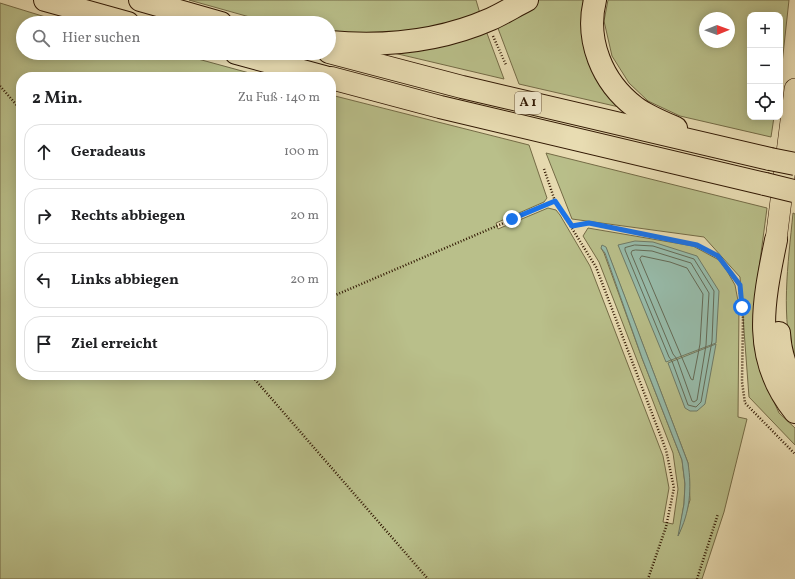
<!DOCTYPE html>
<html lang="de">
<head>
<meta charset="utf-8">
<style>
	body { margin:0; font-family:Vollkorn,serif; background:#f2f2f2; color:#202124 }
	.controls { position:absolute; right:12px; top:12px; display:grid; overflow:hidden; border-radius:8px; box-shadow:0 2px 10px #0003 }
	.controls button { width:36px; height:36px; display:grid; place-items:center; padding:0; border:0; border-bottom:1px solid #e0e0e0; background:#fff; color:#202124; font:20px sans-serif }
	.compass { position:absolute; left:699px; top:12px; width:36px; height:36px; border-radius:50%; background:#fff; box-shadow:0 2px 10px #0003; rotate:89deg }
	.stop { position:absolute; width:12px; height:12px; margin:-9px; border:3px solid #1a73e8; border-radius:50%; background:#fff }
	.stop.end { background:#1a73e8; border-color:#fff; box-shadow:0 1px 4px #0008 }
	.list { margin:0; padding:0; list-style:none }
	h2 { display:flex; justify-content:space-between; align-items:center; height:52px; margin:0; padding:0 16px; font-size:17px }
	h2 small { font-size:13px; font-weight:400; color:#757577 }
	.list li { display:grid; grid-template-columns:26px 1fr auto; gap:12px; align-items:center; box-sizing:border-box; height:56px; margin:0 8px 8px; padding:0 8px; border:1px solid #e0e0e0; border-radius:16px }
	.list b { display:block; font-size:15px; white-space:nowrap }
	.list em { font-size:13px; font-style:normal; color:#757577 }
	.icon { flex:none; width:22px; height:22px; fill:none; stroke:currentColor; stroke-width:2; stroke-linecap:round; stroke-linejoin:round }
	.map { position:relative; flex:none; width:795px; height:579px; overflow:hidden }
	.search { position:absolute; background:#fff; box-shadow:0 2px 10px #0003; left:16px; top:16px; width:320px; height:44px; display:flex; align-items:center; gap:10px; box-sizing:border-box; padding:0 14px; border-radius:22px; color:#757577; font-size:15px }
	.panel { position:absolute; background:#fff; box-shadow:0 2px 10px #0003; left:16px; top:72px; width:320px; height:308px; border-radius:16px }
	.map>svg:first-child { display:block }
	.green { fill:#b9bf8a; stroke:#746b46; fill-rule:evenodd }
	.water { fill:#97bcab; stroke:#6e7a67 }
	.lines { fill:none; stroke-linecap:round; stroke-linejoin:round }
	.shore { stroke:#646a56; stroke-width:1 }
	.major-casing { stroke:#301702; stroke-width:22 }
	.highway-casing { stroke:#301702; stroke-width:24 }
	.path { stroke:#301702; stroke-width:2.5; stroke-dasharray:1 2; stroke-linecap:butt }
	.major { stroke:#e8dcb2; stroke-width:21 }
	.highway { stroke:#e8dcb2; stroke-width:22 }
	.highway-bridge-casing { stroke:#301702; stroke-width:24; stroke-linecap:butt }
	.highway-bridge { stroke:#e8dcb2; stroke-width:22 }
	.route { stroke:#1a73e8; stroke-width:5 }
	.labels { text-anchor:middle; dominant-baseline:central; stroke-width:3; stroke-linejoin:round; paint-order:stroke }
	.shield { fill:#f0e8cd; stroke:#6a563f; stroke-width:1 }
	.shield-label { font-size:13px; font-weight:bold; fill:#301702 }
</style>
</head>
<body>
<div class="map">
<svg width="795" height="579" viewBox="0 0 795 579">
	<rect width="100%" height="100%" fill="#e8dcb2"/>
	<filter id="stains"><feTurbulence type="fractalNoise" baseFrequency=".005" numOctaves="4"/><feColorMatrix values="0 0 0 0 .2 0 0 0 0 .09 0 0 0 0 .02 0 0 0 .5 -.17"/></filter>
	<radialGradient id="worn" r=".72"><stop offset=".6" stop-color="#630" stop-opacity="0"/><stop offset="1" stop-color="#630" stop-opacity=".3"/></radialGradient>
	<g class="green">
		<polygon points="189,0 476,0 481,17 427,33 329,34 329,23 271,23"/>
		<polygon points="537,0 590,0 589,6 632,110 519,84 496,23"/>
		<path d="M608,0H789L780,82V15H750V117H774L771,137L680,116L648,101L629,83L612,56L604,21ZM705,18H729V42H705Z"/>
		<path d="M0,3L65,23H23V53H176L264,77H21V375H331V95L529,145L547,198L544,202L496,223L498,229L548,208L556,210L560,215L590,266L663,456L669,488L663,522L673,524L678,489L673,453L599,262L583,236L588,228L693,246L719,260L727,271L735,285L739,306L738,417L747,419L724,512L702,579H0ZM601,248H606L688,463L690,500L679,534L684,504L685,484L682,460L642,358L604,253Z"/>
		<polygon points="485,28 504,79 381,50"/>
		<polygon points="546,153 767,208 756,291 765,382 779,413 795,428 795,445 749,397 740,277 704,237 572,219"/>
		<path d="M793,213L795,214V367C780,317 788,265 793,213Z"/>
	</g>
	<g class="water">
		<polygon points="635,241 653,242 697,256 719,291 716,343 666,362 618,245"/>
		<path d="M602,245L606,247L688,463C692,489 690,512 678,536L684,504L685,484L682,460L642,358L605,253L601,248Z"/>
		<polygon points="716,344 705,404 697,411 690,411 685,408 668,363"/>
	</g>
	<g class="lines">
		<g class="shore">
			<polygon points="635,245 653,246 694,259 714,291 712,341 701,402 696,407 688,405 672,361 669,357 625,250 625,248"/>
			<polygon points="636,250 652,251 691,263 709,293 706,345 697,400 694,402 692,401 677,359 673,354 631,253 632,251"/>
			<polygon points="642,256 670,262 687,268 703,294 700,344 693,380 691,379 640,259"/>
		</g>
		<g class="major-casing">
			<polyline id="major" points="776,240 795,89"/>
		</g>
		<g class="highway-casing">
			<g id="highway">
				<polyline points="45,0 128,23"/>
				<polyline points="140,0 221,23"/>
				<path d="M595,0C585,40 602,82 635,107C647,116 662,122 676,128"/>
				<path d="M329,42C384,47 441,41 491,19C504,13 515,6 527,0"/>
				<polyline points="329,52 462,87 770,159"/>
				<polyline points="236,53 325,77"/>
				<polyline points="331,78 440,107 765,184"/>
				<path d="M776,240C763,303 751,358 795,412"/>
				<path d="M779,333C780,353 786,370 795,387"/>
			</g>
		</g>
		<g class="path">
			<polyline points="493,36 506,65"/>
			<polyline points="0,86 21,110"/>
			<polyline points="544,169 555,201 596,267 666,450 674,488 666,527 648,579"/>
			<polyline points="572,227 589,223 697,245 718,256 739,285 743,318 742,382 745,403 795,454"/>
			<polyline points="331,297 555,201"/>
			<polyline points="251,375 428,579"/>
			<polyline points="697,579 718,514"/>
		</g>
		<use href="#major" class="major"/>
		<use href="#highway" class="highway"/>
		<g class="highway-bridge-casing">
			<g id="highway-bridge">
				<polyline points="770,159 795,164"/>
				<polyline points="765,184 794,191"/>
			</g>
		</g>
		<use href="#highway-bridge" class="highway-bridge"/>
	</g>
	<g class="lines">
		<polyline class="route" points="512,219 555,201 572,226 589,223 697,245 718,256 740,285 742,307"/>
	</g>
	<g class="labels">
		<rect class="shield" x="515" y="92" width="26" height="22" rx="3"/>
		<g class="shield-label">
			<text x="528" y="103">A 1</text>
		</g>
	</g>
	<rect width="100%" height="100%" filter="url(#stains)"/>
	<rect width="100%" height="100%" fill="url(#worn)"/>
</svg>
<div class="controls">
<button>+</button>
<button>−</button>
<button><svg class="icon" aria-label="locate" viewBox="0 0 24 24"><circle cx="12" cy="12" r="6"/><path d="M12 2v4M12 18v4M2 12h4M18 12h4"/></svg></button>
</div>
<svg class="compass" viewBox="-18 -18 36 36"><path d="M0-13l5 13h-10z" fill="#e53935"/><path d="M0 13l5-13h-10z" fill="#757577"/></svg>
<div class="stop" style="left:742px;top:307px"></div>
<div class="stop end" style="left:512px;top:219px"></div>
<div class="search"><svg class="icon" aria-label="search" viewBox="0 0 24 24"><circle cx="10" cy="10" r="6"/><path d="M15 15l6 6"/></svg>Hier suchen</div>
<section class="panel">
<h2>2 Min.<small>Zu Fuß · 140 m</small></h2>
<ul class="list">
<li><svg class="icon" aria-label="ahead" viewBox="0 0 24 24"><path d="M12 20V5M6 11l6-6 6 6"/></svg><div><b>Geradeaus</b></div><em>100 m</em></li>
<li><svg class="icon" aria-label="right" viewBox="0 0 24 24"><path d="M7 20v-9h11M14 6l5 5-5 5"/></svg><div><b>Rechts abbiegen</b></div><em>20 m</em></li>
<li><svg class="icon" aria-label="left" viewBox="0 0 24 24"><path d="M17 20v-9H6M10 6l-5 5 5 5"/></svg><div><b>Links abbiegen</b></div><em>20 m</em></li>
<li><svg class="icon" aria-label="arrive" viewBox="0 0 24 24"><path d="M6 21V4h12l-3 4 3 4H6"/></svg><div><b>Ziel erreicht</b></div></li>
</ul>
</section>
</div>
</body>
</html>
